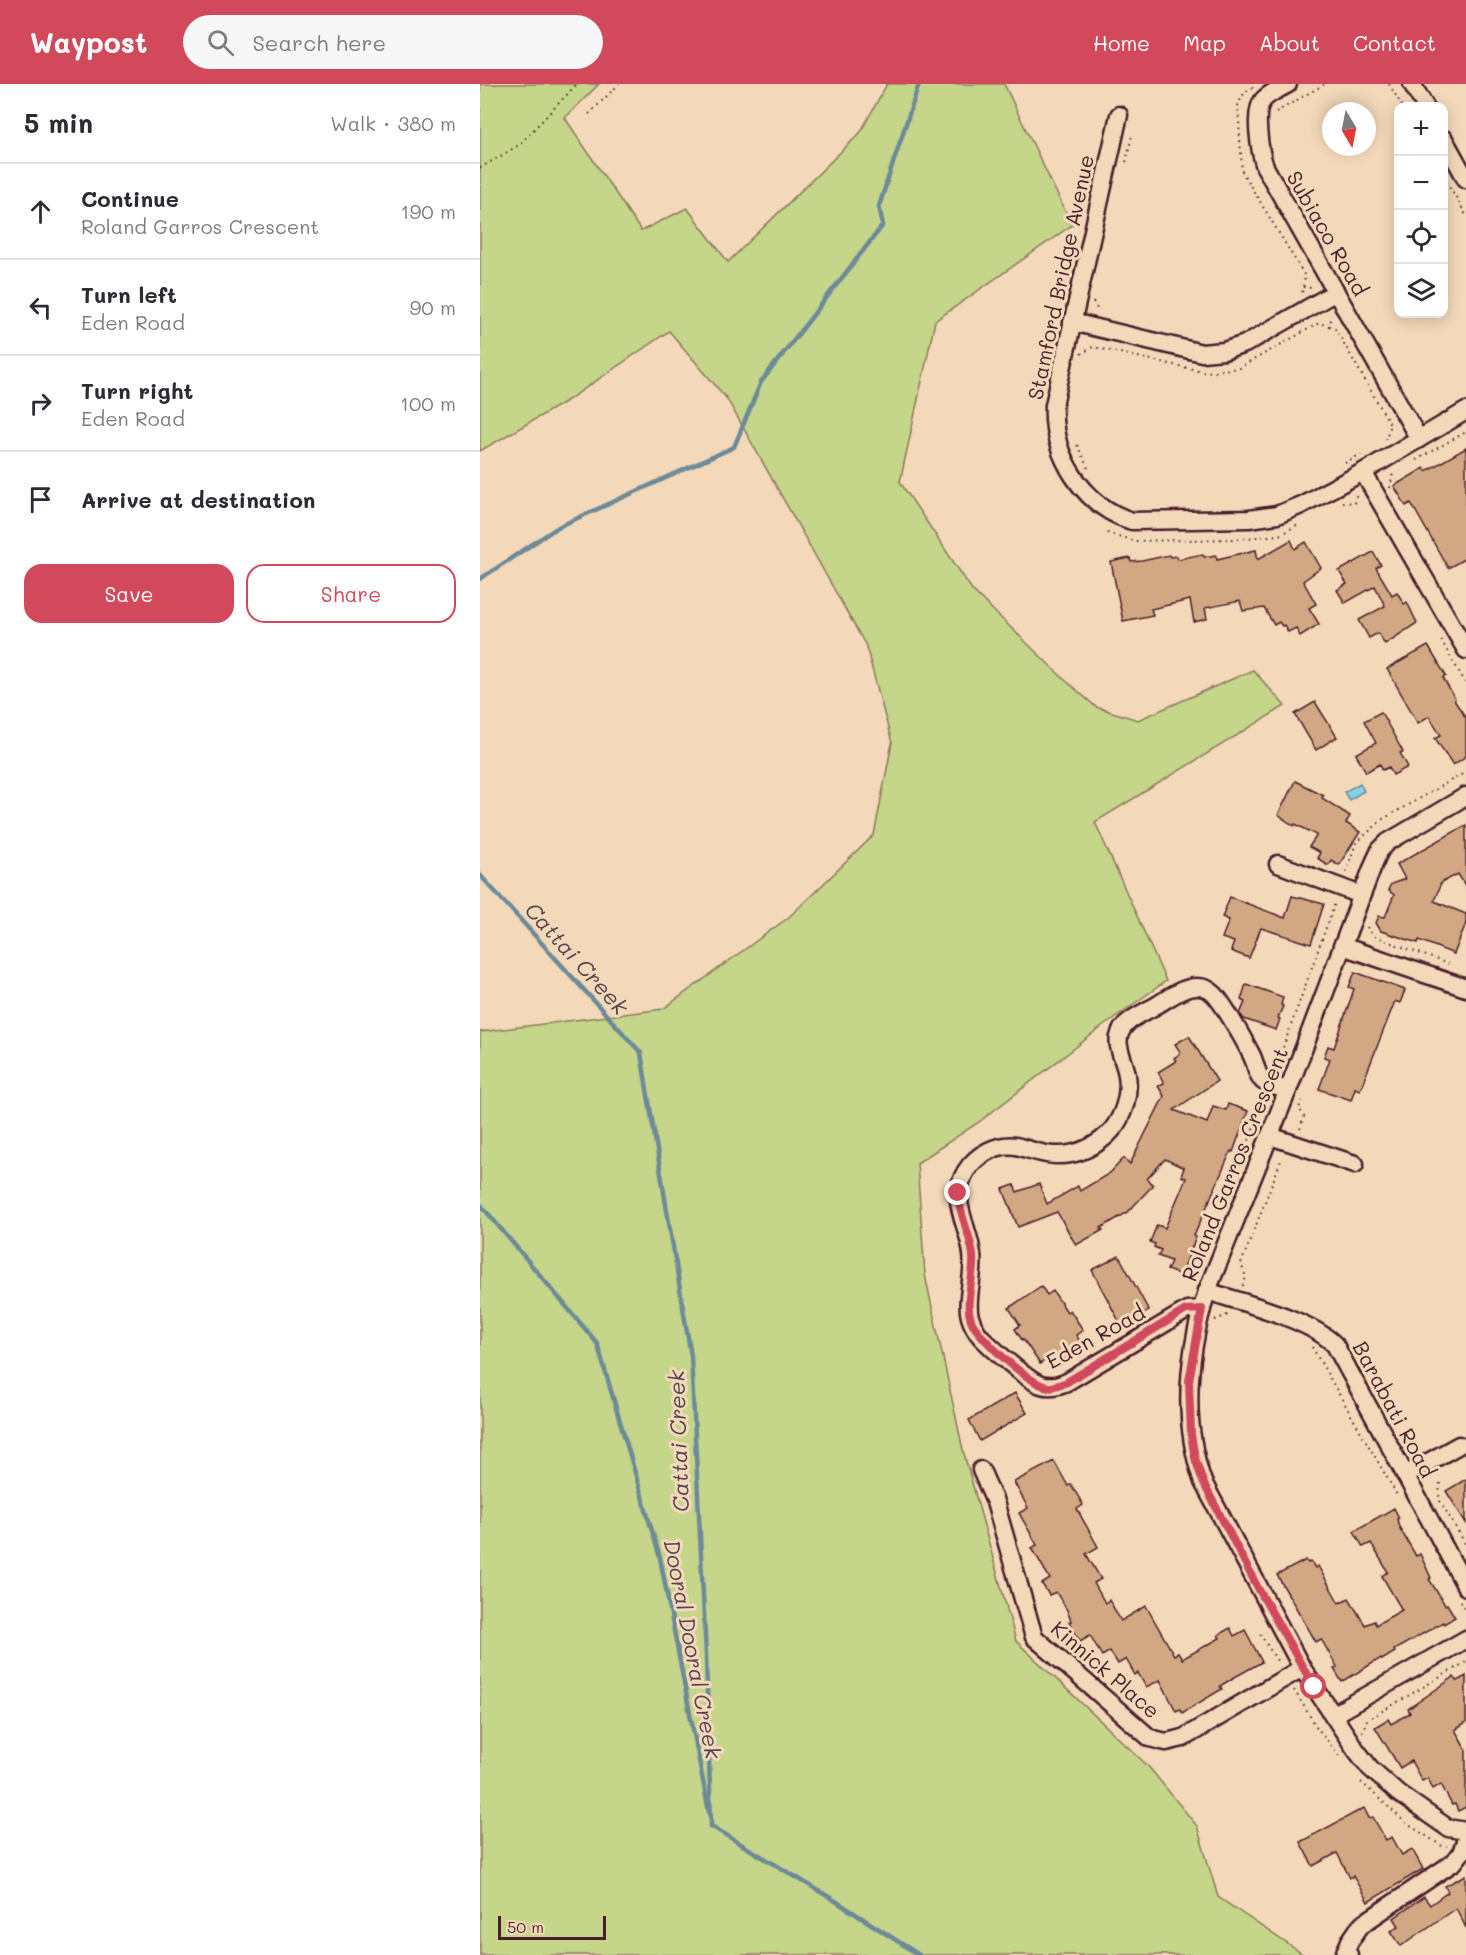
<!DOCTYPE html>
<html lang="en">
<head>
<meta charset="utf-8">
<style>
	body { margin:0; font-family:Mali,sans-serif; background:#f7f7f7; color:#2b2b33 }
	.controls { position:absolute; right:18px; top:18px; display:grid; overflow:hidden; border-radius:12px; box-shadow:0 3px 15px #0003 }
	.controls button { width:54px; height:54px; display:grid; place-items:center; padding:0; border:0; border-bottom:2px solid #e1e1e2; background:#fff; color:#2b2b33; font:30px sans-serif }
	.compass { position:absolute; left:842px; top:18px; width:54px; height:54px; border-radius:50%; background:#fff; box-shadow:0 3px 15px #0003; rotate:170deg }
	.scale { position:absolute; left:18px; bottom:15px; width:108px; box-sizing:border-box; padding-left:6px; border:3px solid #4a1f2b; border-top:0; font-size:16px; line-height:21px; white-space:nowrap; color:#4a1f2b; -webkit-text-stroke:4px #f3d9ba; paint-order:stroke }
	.stop { position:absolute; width:18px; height:18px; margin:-14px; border:4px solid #d1495b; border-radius:50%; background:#fff }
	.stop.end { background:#d1495b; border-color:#fff; box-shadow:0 2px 6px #0008 }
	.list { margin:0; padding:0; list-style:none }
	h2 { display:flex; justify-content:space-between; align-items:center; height:78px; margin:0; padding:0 24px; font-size:26px }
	h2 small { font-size:20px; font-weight:400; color:#7c7c81 }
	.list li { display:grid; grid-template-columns:39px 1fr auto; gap:18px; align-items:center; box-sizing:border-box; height:96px; padding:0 24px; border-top:2px solid #e1e1e2 }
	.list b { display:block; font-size:22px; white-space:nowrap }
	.list p { margin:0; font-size:20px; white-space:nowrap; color:#7c7c81 }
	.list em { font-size:20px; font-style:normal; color:#7c7c81 }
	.actions { display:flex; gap:12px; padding:18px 24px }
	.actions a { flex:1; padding:14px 0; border:2px solid #d1495b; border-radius:18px; text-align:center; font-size:21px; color:#d1495b }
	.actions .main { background:#d1495b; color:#fff }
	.icon { flex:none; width:33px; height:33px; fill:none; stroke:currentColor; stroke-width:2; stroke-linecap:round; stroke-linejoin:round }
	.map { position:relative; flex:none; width:986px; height:1871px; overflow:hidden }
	header { display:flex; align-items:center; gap:36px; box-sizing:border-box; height:84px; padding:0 30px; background:#d1495b; color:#fff }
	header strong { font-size:28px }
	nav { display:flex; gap:33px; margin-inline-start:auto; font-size:21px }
	.search { width:420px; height:54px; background:#f7f7f7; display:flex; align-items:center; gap:15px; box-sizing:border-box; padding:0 21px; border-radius:33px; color:#7c7c81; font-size:22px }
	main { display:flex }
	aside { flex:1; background:#fff }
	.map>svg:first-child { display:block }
	.green { fill:#c5d589; stroke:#887a5a; stroke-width:1.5 }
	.water { fill:#84d2e2; stroke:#6d8a99; stroke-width:1.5 }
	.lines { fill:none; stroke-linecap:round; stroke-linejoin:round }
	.stream { stroke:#6d8a99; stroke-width:4.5 }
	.building { fill:#d2a884; stroke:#4a1f2b; stroke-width:1.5 }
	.minor-casing { stroke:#4a1f2b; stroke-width:21 }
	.path { stroke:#4a1f2b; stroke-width:2; stroke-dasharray:1.5 4.5; stroke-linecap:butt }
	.minor { stroke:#f3d9ba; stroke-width:16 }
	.route { stroke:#d1495b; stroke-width:8 }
	.labels { text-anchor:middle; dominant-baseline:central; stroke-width:6; stroke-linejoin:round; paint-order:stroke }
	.street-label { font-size:21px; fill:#4a1f2b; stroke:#f3d9ba }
	.water-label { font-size:22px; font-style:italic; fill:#564350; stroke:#f3d9ba }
</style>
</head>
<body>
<header>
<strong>Waypost</strong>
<div class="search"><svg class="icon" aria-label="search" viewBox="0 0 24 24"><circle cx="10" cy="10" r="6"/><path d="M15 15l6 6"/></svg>Search here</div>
<nav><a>Home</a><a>Map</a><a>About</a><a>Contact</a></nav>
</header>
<main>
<aside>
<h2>5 min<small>Walk · 380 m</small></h2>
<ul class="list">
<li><svg class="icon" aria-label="ahead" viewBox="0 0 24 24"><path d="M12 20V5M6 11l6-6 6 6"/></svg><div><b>Continue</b><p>Roland Garros Crescent</p></div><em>190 m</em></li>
<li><svg class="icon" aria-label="left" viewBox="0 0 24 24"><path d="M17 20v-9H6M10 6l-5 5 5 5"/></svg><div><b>Turn left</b><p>Eden Road</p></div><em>90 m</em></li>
<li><svg class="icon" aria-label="right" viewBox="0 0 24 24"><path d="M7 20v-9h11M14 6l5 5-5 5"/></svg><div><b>Turn right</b><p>Eden Road</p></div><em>100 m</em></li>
<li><svg class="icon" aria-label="arrive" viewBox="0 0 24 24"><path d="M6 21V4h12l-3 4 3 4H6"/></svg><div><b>Arrive at destination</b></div></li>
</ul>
<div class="actions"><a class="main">Save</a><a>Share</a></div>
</aside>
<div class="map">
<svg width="986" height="1871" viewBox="0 0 986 1871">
	<rect width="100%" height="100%" fill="#f3d9ba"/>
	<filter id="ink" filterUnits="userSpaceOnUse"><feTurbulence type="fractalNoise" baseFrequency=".0167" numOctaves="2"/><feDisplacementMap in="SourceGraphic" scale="12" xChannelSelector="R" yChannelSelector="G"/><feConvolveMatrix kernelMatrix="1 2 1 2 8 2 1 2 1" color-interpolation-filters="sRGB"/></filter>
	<g filter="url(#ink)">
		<polygon class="green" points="0,0 119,0 85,34 161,147 207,124 248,178 380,49 407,0 524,0 592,141 455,237 420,398 493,507 584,595 616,623 658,636 773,586 805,622 615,738 686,897 631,936 499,1038 437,1079 445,1191 483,1366 536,1557 668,1682 717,1742 738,1813 824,1871 0,1871 0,948 183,925 309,833 394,751 412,659 386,562 247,315 189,247 88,316 0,367"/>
		<polygon class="water" points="880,699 884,707 869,716 864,708"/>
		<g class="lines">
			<g class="stream">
				<polyline points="0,495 78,443 254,363 281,298 403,141 399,122 439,0"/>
				<polyline points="0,791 161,969 211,1272 226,1571 231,1742"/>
				<polyline points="0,1120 117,1259 180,1474 229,1728"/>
				<polyline points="231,1742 354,1816 439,1871"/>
			</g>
		</g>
		<g class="building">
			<polygon points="986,364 986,474 968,484 931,419 926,422 914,402 944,384 946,387"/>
			<polygon points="811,456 815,465 826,458 841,484 823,497 836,520 829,524 839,540 820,552 816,544 808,548 804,541 802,542 799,538 794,541 784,524 763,527 760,517 725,524 727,535 714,538 710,516 671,525 673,531 643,537 631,478 650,474 651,478 662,477 689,471 690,473 697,472 698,475 723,470 724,473 736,471 737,475 776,466 778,475"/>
			<polygon points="893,468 901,481 896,484 912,511 917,508 924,520 927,518 937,539 905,560 898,549 889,554 879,536 905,522 895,502 865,519 857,506 867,500 859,487"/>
			<polygon points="948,562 966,592 963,594 975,615 974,616 986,634 986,672 973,681 955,654 961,651 949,632 938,639 907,585"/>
			<polygon points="835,618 857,653 836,666 815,630"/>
			<polygon points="901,628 923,668 920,669 928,683 913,691 909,683 903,686 900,680 886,688 876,670 896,659 884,637"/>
			<polygon points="815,697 843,711 842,714 870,732 866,739 880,748 859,781 851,776 848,781 837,774 840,769 829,763 837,751 815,740 814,742 798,731"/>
			<polygon points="986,741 986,803 978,790 961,799 954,817 986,830 986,839 974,870 939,856 938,859 901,847 896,839 899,832 905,833 914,811 908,806 911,800 925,795 917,780"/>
			<polygon points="812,812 844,820 831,860 781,844 769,874 751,867 754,858 742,854 749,836 742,833 750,813 805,834"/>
			<polygon points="875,888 925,906 920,919 915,917 880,1006 875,1004 871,1016 839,1005 850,975 844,973 848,962 854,964 874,905 869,903"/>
			<polygon points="766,900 803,913 801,921 803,922 798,934 800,935 796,946 764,935 760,930 765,918 761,916"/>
			<polygon points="709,952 737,997 694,1026 727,1039 733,1022 746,1026 748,1020 768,1027 753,1068 751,1067 714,1152 716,1153 701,1191 687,1186 691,1177 678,1172 681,1166 674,1163 675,1160 670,1158 677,1141 685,1144 706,1094 701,1092 704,1084 685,1075 667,1095 673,1101 648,1128 621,1144 623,1146 596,1161 577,1128 538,1143 523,1105 534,1101 537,1108 559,1100 567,1120 598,1102 600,1107 630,1089 644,1074 650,1080 684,1012 678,1002 684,999 678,988 696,977 694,974 701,969 695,960"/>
			<polygon points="639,1172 669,1227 641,1241 612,1186"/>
			<polygon points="561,1202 567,1211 573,1207 587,1228 590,1226 603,1246 596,1251 604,1263 573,1284 567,1275 560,1280 543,1255 542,1256 535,1245 540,1241 529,1224"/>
			<polygon points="535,1309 547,1329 500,1357 489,1336"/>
			<polygon points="574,1377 588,1402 591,1400 603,1421 597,1425 618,1463 606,1470 621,1495 614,1499 625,1519 629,1516 641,1537 666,1522 694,1571 698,1569 702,1575 740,1554 738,1551 750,1544 754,1552 765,1546 782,1578 753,1594 740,1602 742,1605 702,1629 700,1625 696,1627 680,1596 666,1603 658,1589 655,1591 646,1575 638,1580 630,1567 622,1572 610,1551 600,1557 589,1538 591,1537 587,1526 576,1508 569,1511 562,1500 570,1495 552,1464 557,1461 539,1429 548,1424 534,1398"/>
			<polygon points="986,1395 986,1439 966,1407"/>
			<polygon points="914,1424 919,1434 917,1435 919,1443 936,1472 940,1470 951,1494 949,1495 965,1521 967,1520 975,1533 964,1540 963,1538 914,1566 915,1568 902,1576 901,1574 862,1598 854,1585 857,1583 841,1555 836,1558 797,1491 826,1476 828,1479 831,1478 835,1484 838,1482 859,1519 869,1514 885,1541 894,1537 896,1541 899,1539 922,1526 902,1492 908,1488 891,1459 883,1463 874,1447"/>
			<polygon points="986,1592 986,1639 975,1646 986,1665 986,1723 978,1727 975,1720 972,1721 961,1700 953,1705 948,1694 942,1697 931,1677 920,1684 895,1643 908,1635 911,1640 930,1629 928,1625 974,1593 977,1597"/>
			<polygon points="884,1724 889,1734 893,1733 906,1756 912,1753 922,1771 932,1765 943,1785 888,1818 873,1792 870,1794 857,1769 833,1782 820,1758"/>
			<polygon points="986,1791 986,1844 976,1824 921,1862 911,1847 919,1842 914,1834 944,1813 950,1821 968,1808 965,1802"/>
		</g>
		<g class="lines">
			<g class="minor-casing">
				<g id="minor">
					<path d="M808,0C800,5 789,9 783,16C773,28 780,69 785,83L939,355"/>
					<polyline points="932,0 945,22"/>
					<path d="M639,31L574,321C571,371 603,422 652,437L769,435L797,431L821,421L883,388L986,327"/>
					<polyline points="964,55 986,95"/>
					<polyline points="592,238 722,269 744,267 765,260 856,208"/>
					<polyline points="883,388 986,566"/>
					<path d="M986,712L908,758L900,766L894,779L808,1006L727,1207C708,1269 701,1336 723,1398L822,1584L876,1666L890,1684L918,1709L968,1744L986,1747"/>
					<polyline points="798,780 881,811"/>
					<polyline points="862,862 986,904"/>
					<polyline points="790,1052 875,1080"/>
					<path d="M727,1207C763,1219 830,1235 855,1261L986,1503"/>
					<path d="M722,1225L707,1226L587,1298C578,1302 570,1304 561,1301C547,1296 512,1264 501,1253C496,1247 492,1240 490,1233C485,1216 495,1190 492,1170C489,1141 468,1116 486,1087C496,1071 517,1059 536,1062C549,1065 562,1071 576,1071C597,1072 618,1062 632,1046C644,1031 650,1010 647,991C644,972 630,957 646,940C654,932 667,927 677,921C689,914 704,902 718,903C724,903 730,906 734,910C744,920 765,958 772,972C776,980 776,990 783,997C790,1002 800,1004 808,1006"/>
					<polyline points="501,1386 515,1418 554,1553 670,1654 686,1658 703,1654 822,1584"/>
					<polyline points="925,1391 979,1361"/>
					<polyline points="853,1631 986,1555"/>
					<polyline points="869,1871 865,1868 870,1857 881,1841 974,1778 981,1769 986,1755"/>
				</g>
			</g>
			<g class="path">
				<polyline points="909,0 922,22"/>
				<polyline points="773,3 765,8 758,20 762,88 825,192 822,209"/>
				<polyline points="796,28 845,0"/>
				<polyline points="109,30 139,0"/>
				<polyline points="646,78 652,51 650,51"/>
				<polyline points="0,84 39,61 97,0"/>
				<polyline points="964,92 986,131"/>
				<polyline points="823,203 832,204"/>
				<polyline points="613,218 619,228"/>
				<polyline points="580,219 582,210"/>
				<polyline points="849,242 855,244 910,340 906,355"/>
				<polyline points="601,270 613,263 726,288 759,284 839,239 849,242 851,231"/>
				<polyline points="597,361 609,386"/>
				<polyline points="936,376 986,348"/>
				<polyline points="865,379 881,370"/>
				<polyline points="910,404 913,389"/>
				<polyline points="862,418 874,419 877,411"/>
				<polyline points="627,449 655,457 755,455 799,451 820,440"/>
				<polyline points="961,556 986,600"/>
				<polyline points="866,788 876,759 903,735 986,688"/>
				<polyline points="887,843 893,852 968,880"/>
				<polyline points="795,986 855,819"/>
				<polyline points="820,1045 824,1033 819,1024 822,1017"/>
				<polyline points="761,1079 784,1014"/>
				<polyline points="763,1202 766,1193 761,1180 802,1074"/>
				<polyline points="735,1236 750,1230"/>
				<polyline points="832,1263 917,1411"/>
				<polyline points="960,1399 959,1415 986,1461"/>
				<polyline points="980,1517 986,1527"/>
				<polyline points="780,1550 799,1580"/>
				<polyline points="814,1606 836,1642 860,1673"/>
				<polyline points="882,1648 887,1636 986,1578"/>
				<polyline points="881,1698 926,1739 962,1762 967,1762"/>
			</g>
			<use href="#minor" class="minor"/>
		</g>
	</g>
	<g class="lines" filter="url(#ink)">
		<path class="route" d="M478,1109C479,1132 491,1150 493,1172C495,1192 484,1217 491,1236C497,1253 551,1302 569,1303C575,1303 581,1300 587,1298L706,1226L722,1225L709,1297L711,1351L715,1374L723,1398L778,1504L834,1603"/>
	</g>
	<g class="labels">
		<g class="street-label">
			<text transform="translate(848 149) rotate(60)">Subiaco Road</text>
			<text transform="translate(580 193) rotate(-78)">Stamford Bridge Avenue</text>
			<text transform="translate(754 1080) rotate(-68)">Roland Garros Crescent</text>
			<text transform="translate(615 1252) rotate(-29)">Eden Road</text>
			<text transform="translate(915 1325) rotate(62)">Barabati Road</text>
			<text transform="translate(626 1585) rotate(41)">Kinnick Place</text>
		</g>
		<g class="water-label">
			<text transform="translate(97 874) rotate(48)">Cattai Creek</text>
			<text transform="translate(198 1357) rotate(-92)">Cattai Creek</text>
			<text transform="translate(213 1565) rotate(79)">Dooral Dooral Creek</text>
		</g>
	</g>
</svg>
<div class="controls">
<button>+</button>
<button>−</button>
<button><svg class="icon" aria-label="locate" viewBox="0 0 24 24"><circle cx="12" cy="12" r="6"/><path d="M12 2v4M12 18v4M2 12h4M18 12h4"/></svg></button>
<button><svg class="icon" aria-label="layers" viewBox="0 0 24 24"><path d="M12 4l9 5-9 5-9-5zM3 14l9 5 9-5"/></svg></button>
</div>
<svg class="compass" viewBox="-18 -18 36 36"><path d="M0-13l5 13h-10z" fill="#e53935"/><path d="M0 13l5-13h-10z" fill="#7c7c81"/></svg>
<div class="scale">50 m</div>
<div class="stop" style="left:834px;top:1603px"></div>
<div class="stop end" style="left:478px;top:1109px"></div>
</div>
</main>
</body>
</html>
